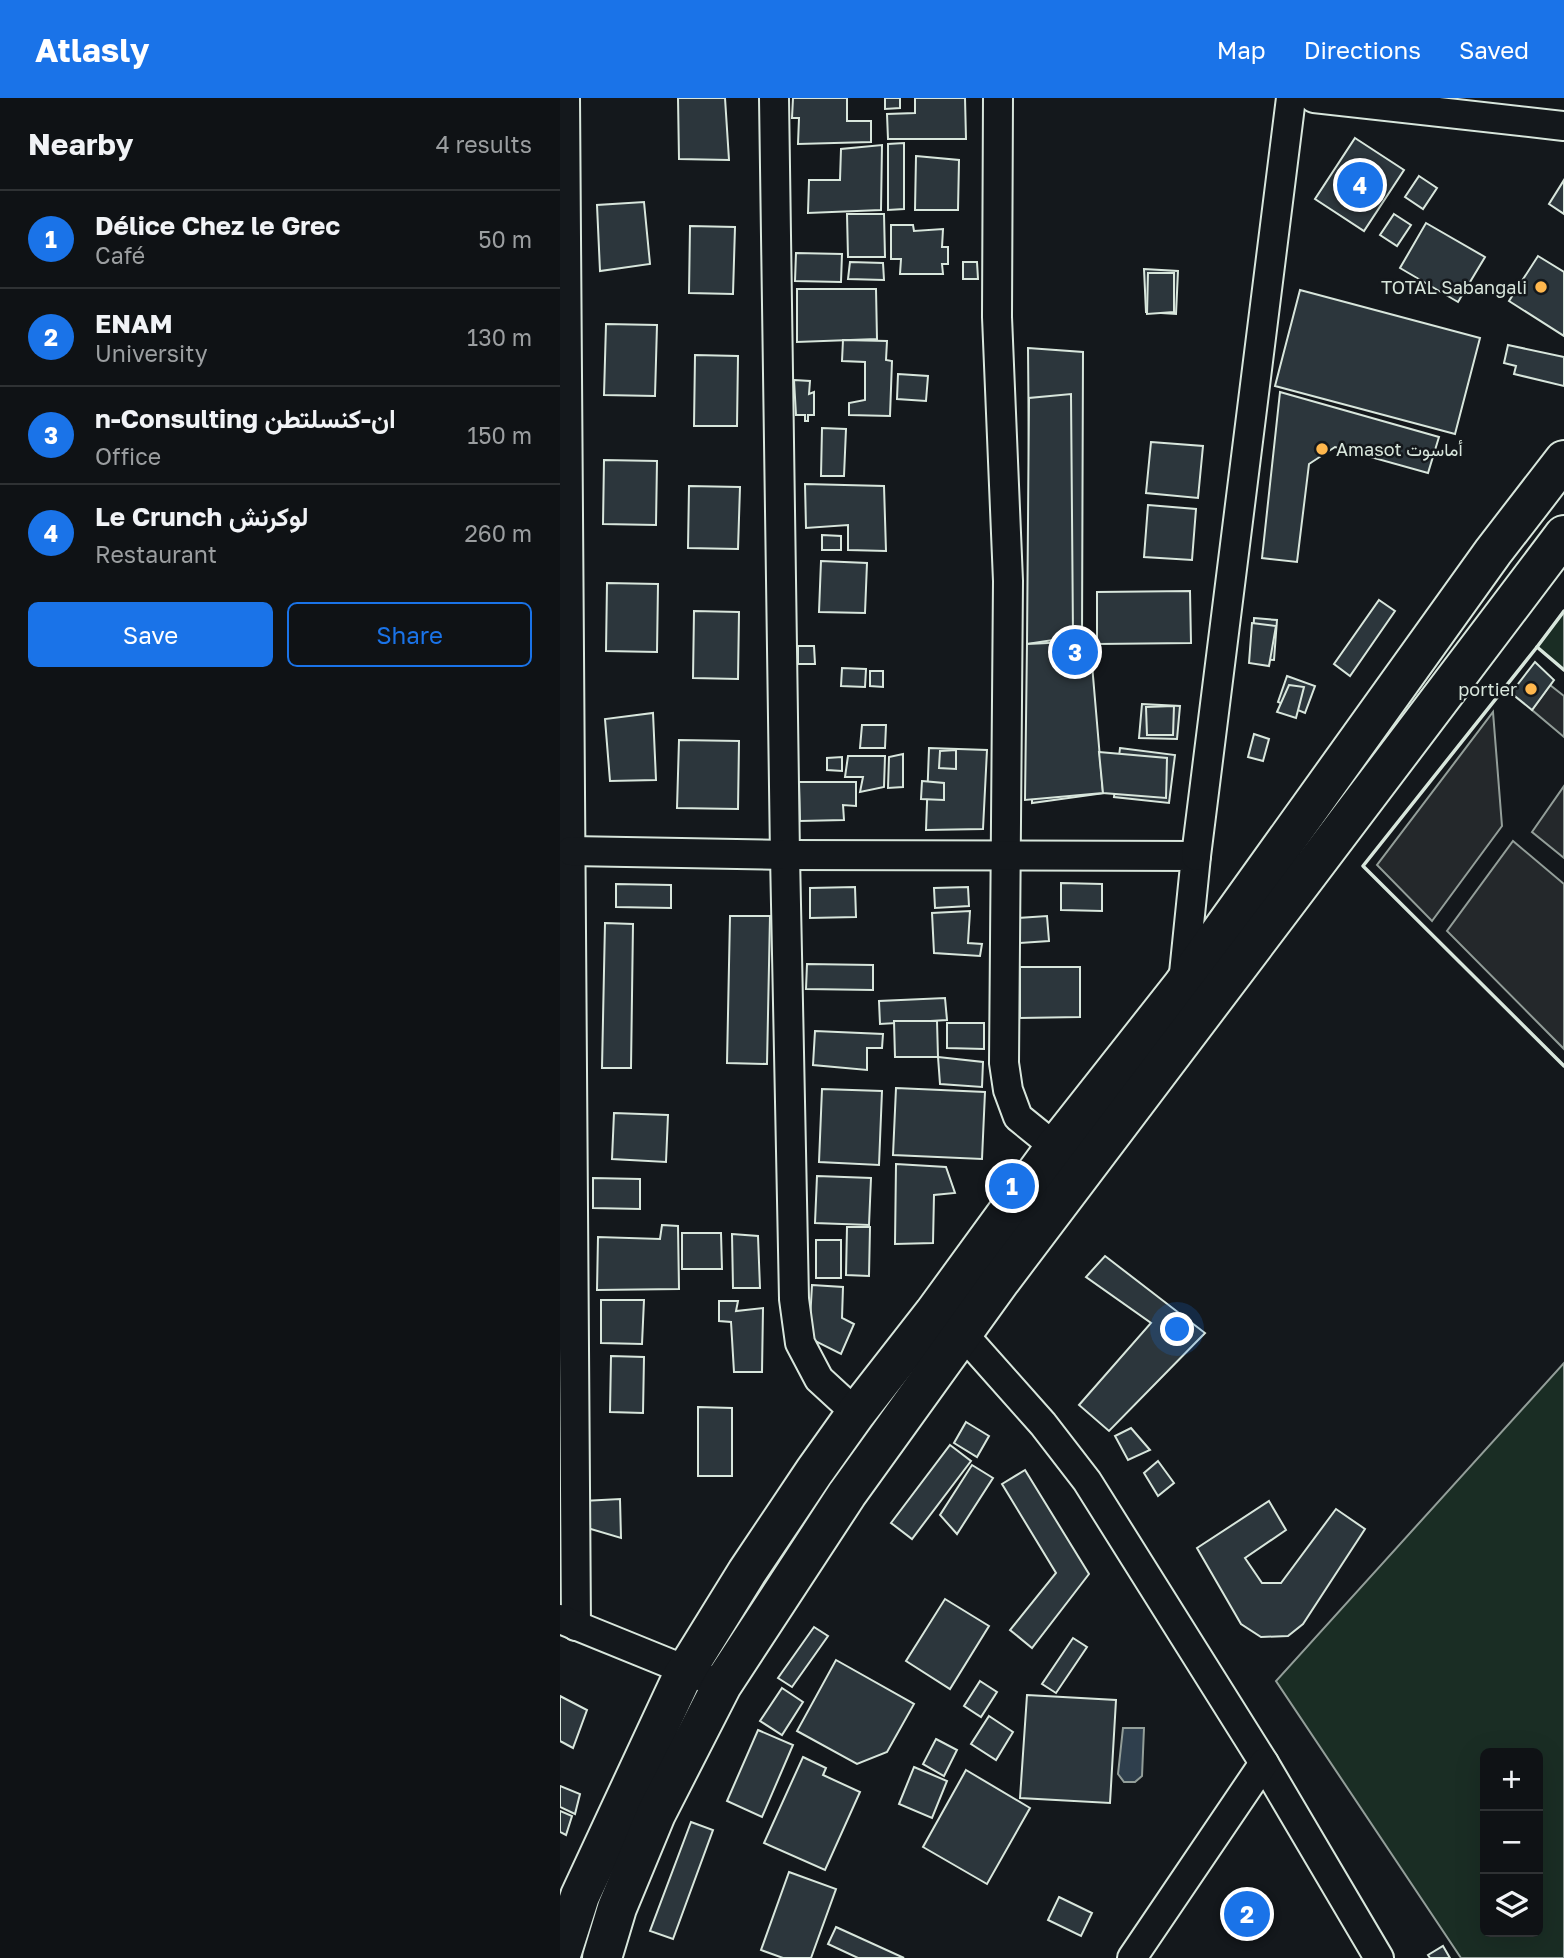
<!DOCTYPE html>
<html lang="en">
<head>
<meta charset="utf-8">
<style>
	body { margin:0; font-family:"Golos Text",Vazirmatn,sans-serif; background:#1d2022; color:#f1f3f6 }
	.controls { position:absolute; right:21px; bottom:21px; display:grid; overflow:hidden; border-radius:10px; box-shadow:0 7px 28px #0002 }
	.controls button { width:63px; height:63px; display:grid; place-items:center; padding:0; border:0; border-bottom:2px solid #2f3234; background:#0f1215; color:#f1f3f6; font:35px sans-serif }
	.you { position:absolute; left:618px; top:1232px; width:24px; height:24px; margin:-18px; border:5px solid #fff; border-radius:50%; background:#1a73e8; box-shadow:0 0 0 10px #1a73e833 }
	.badge { display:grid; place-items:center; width:46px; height:46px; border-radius:50%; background:#1a73e8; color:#fff; font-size:23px; font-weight:700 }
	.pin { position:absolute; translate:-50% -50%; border:4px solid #fff; box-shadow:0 2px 7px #0006 }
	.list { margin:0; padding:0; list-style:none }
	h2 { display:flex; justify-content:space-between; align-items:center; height:91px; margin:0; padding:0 28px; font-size:30px }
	h2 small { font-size:23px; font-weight:400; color:#9b9ea0 }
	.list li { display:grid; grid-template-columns:46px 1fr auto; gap:21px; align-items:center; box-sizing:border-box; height:98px; padding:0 28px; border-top:2px solid #2f3234 }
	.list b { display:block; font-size:26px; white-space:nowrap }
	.list p { margin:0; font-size:23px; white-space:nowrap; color:#9b9ea0 }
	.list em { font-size:23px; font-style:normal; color:#9b9ea0 }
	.actions { display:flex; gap:14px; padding:21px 28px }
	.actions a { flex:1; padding:16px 0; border:2px solid #1a73e8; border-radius:10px; text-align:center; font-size:24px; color:#1a73e8 }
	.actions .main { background:#1a73e8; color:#fff }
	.icon { flex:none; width:38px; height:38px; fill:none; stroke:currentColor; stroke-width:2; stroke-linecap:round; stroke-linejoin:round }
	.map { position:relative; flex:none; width:1004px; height:1860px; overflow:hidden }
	header { display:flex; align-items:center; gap:42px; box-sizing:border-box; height:98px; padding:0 35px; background:#1a73e8; color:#fff }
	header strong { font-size:33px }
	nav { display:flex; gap:38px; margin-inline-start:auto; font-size:24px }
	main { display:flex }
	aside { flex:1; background:#0f1215 }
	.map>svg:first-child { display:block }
	.green { fill:#1a2d24; stroke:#939e99; stroke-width:2; fill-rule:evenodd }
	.parking { fill:#24282b; stroke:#939e99; stroke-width:2 }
	.water { fill:#2f3f4d; stroke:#939e99; stroke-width:2 }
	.building { fill:#2c363c; stroke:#d8e6dc; stroke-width:2 }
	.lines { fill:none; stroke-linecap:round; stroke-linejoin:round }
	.street-casing { stroke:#d8e6dc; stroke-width:32 }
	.primary-casing { stroke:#d8e6dc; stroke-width:42 }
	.street { stroke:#14181c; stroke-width:28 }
	.primary { stroke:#14181c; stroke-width:38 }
	.wall { stroke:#d8e6dc; stroke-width:3.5 }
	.poi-dot { fill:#ffb74d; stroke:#14181c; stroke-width:2.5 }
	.labels { text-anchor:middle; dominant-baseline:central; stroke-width:5; stroke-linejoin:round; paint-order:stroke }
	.poi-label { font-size:18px; fill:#d8e6dc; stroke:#14181c; text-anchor:end }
</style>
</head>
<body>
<header>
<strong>Atlasly</strong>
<nav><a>Map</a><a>Directions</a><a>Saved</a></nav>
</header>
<main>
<aside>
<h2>Nearby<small>4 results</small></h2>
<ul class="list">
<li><span class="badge">1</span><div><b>Délice Chez le Grec</b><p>Café</p></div><em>50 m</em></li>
<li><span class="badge">2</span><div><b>ENAM</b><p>University</p></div><em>130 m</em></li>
<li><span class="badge">3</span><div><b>n-Consulting ان-كنسلتطن</b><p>Office</p></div><em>150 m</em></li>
<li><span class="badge">4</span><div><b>Le Crunch لوكرنش</b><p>Restaurant</p></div><em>260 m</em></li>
</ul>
<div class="actions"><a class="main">Save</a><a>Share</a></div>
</aside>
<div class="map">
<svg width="1004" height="1860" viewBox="0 0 1004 1860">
	<rect width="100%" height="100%" fill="#14181c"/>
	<g class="green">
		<polygon points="1004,513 1004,572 977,549"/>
		<path d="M1004,1265V1860H901L716,1583ZM925,1655H978V1834H925Z"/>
	</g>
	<g class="parking">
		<polygon points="990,587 1004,598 1004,639 972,612"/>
		<polygon points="933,614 942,728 872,823 817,767"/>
		<polygon points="1004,688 1004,760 972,734"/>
		<polygon points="953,743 1004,786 1004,951 887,833"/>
	</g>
	<polygon class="water" points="563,1630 584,1630 582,1678 575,1684 564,1684 558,1676"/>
	<g class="building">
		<polygon points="118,0 165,0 169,62 119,61"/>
		<polygon points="233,0 287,0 287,23 311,23 311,44 238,46 239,20 232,20"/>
		<polygon points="325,0 340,0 340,10 325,11"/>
		<polygon points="355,0 405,0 406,41 328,41 327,16 355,15"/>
		<polygon points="795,40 844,72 804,133 755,101"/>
		<polygon points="344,45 344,111 328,112 328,46"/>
		<polygon points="322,47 321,112 248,115 249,82 280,82 281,51"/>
		<polygon points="356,58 399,62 398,112 355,112"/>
		<polygon points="859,78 877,90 863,111 845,99"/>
		<polygon points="1004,82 1004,116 989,106"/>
		<polygon points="84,104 90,166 40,173 37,107"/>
		<polygon points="287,116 324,116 325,159 288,159"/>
		<polygon points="834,116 851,127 837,148 820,137"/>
		<polygon points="866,125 925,159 898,204 840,170"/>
		<polygon points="331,127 353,127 354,133 383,131 382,149 388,149 388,166 382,166 383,176 340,176 341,161 331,161"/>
		<polygon points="130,128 175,129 173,196 129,195"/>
		<polygon points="236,155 282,156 281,184 235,183"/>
		<polygon points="978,158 1004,174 1004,238 949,203"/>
		<polygon points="290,164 323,165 324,182 288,181"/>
		<polygon points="403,164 417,164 418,181 403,181"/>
		<polygon points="584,171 618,173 616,216 586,214"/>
		<polygon points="588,175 614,175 614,214 587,216"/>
		<polygon points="237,191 316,191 317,241 237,244"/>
		<polygon points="740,192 920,240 895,336 715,288"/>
		<polygon points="46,226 97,227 95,298 44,297"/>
		<polygon points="283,242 327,243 326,262 332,263 330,318 289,317 289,305 305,302 305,264 282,263"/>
		<polygon points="948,247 1004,259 1004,288 954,276 956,268 944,265"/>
		<polygon points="468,250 523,254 522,541 545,695 472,705"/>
		<polygon points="135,257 178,258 177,328 134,328"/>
		<polygon points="338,276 368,278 366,303 337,301"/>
		<polygon points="234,282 250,283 249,296 254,294 254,317 248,317 248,323 245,323 245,317 236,317"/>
		<polygon points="720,294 879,339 868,375 775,349 749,366 737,464 702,460"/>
		<polygon points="511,296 513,539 467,546 469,300"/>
		<polygon points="262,330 286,331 284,378 261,378"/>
		<polygon points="591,344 643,348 638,400 586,395"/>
		<polygon points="44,362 97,363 96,427 43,426"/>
		<polygon points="245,386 324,388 326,453 288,452 288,427 246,430"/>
		<polygon points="129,388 180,389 178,451 128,450"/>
		<polygon points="588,407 636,411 632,462 584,459"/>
		<polygon points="262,437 281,438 281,452 262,452"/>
		<polygon points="261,463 307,465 305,515 259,514"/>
		<polygon points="47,485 98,486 97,554 46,553"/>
		<polygon points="630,493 631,545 537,546 537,494"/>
		<polygon points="819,502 835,513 790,578 774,566"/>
		<polygon points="134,513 179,514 178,581 133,580"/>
		<polygon points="694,520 717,522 714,562 692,561"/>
		<polygon points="692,525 716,528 709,568 689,565"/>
		<polygon points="530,543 543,695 465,702 467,546"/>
		<polygon points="238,548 254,548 255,566 238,566"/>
		<polygon points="975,564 994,582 972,612 951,595"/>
		<polygon points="282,570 306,571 305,589 281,588"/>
		<polygon points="310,573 323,573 323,589 310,588"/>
		<polygon points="727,578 755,588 745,615 718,604"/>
		<polygon points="729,587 744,589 736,620 717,614"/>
		<polygon points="582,606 620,608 617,641 579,640"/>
		<polygon points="614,608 613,637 587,637 586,609"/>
		<polygon points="93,615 96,682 50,683 45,621"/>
		<polygon points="302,627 326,627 325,650 300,650"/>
		<polygon points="694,636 709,641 703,663 688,659"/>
		<polygon points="119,642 179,643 178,711 117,710"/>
		<polygon points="369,650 427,652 423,731 366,732"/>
		<polygon points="560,650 615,657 609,705 554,699"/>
		<polygon points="396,652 396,671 379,670 380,653"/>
		<polygon points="539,654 607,660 606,700 543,695"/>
		<polygon points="343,656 343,689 328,690 329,659"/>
		<polygon points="288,658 325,658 324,689 300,694 303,679 285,679"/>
		<polygon points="282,659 282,673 267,672 267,660"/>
		<polygon points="362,683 384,685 384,702 361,701"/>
		<polygon points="239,684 296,684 296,708 283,707 284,722 240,723"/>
		<polygon points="501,785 542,786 542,813 501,812"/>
		<polygon points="56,786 111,787 111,810 56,809"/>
		<polygon points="295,789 296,819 250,820 250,790"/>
		<polygon points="408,789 409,808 375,810 374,790"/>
		<polygon points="410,813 408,845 422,846 420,858 374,855 372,815"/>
		<polygon points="170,818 210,818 207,966 167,965"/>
		<polygon points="487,818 489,843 460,845 458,820"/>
		<polygon points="45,825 73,826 71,970 42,970"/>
		<polygon points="247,866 313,867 313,892 246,891"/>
		<polygon points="460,869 520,869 520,919 460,920"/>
		<polygon points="385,900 387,922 320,926 319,903"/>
		<polygon points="334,923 377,923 378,959 335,959"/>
		<polygon points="387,925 424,925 424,951 387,950"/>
		<polygon points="255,933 323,936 322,950 307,950 307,972 253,967"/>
		<polygon points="378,959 423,964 422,989 380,986"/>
		<polygon points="336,990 425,994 422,1061 333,1057"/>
		<polygon points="262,991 322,993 319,1067 259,1064"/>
		<polygon points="54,1015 108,1017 106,1064 52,1061"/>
		<polygon points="336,1066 386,1069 395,1095 374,1097 373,1145 335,1146"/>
		<polygon points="257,1078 311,1080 309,1127 255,1125"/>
		<polygon points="33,1080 80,1081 80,1111 33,1110"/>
		<polygon points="102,1127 118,1128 119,1191 37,1192 38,1139 100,1141"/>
		<polygon points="287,1129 310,1129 309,1178 286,1177"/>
		<polygon points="122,1135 161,1135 162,1171 122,1171"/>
		<polygon points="172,1136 198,1138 200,1190 173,1190"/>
		<rect x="256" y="1142" width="25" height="38"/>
		<polygon points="545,1158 645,1235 549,1333 519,1307 591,1225 526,1179"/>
		<polygon points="252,1187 283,1189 282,1220 294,1226 281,1256 249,1240"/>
		<polygon points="41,1202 84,1202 82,1246 41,1245"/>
		<polygon points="159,1203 178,1203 176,1213 203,1210 202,1274 174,1274 171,1224 159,1223"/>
		<polygon points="51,1258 84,1259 83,1315 50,1314"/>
		<polygon points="138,1309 172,1310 172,1378 138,1378"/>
		<polygon points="406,1324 429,1338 417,1359 394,1345"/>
		<polygon points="571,1330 590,1352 568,1362 555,1338"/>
		<polygon points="390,1347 411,1363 352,1441 331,1425"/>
		<polygon points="598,1363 614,1385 598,1398 584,1375"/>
		<polygon points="412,1367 433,1380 397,1436 380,1417"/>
		<polygon points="465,1372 529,1476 472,1550 450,1532 496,1475 442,1386"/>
		<polygon points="60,1401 61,1440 24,1429 23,1403"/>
		<polygon points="709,1403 726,1432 685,1460 702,1485 721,1485 776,1411 805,1431 743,1526 728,1538 701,1539 681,1526 637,1450"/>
		<polygon points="385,1501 429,1528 390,1591 346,1563"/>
		<polygon points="254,1529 268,1538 232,1589 218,1580"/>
		<polygon points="513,1540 527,1549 496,1595 482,1586"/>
		<polygon points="276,1562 354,1606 327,1654 297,1666 237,1633"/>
		<polygon points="420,1583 437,1594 421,1619 404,1608"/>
		<polygon points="222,1590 243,1604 222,1637 200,1623"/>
		<polygon points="467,1597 556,1602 550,1705 460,1700"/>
		<polygon points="0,1598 27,1612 13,1650 0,1643"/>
		<polygon points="429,1618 453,1634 436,1662 411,1646"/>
		<polygon points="198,1632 233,1647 202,1719 167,1703"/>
		<polygon points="376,1641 397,1652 384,1678 363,1666"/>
		<polygon points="243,1659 266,1670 263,1677 300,1694 265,1772 204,1745"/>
		<polygon points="354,1669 387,1683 372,1720 339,1706"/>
		<polygon points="406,1672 470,1710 427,1786 363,1749"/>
		<polygon points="0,1688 20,1696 15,1716 0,1709"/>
		<polygon points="0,1713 12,1718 6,1737 0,1734"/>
		<polygon points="131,1724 153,1732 113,1841 90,1833"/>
		<polygon points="229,1774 276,1791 251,1860 223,1860 201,1852"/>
		<polygon points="499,1799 532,1815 521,1838 488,1822"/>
		<polygon points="276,1829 344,1860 298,1860 268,1846"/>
		<polygon points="883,1848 890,1860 870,1860 868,1857"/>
	</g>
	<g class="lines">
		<g class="street-casing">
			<g id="street">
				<polyline points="5,0 16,1528"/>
				<polyline points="214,0 225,757 234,1201 240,1245 259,1281 296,1315"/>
				<polyline points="438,0 437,219 448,483 444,965 448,992 458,1019 495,1049"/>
				<polyline points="754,0 1004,28"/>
				<polyline points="11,753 225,757 636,758 623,885"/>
				<polyline points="636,758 731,0"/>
				<polyline points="388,1225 403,1236 483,1326 527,1383 704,1665 819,1860"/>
				<polyline points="0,1521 143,1579"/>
				<polyline points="572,1860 704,1665"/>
			</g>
		</g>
		<g class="primary-casing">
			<g id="primary">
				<polyline points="0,1860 20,1798 122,1579 187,1474 254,1374 296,1315 374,1215 495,1049 622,888 933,454 1004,362"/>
				<polyline points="42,1860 57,1810 96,1716 162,1587 287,1396 441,1182 1004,437"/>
			</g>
		</g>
		<use href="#street" class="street"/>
		<use href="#primary" class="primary"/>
		<g class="wall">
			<polyline points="977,549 1004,513"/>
			<polyline points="1004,572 977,549 803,768 1004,968"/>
		</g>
	</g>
	<g class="poi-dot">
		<circle cx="981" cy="189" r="7"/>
		<circle cx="762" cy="351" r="7"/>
		<circle cx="971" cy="591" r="7"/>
	</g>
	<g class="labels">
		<g class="poi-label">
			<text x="967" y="189">TOTAL Sabangali</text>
			<text x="776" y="351" text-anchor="start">Amasot أماسوت</text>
			<text x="957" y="591">portier</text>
		</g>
	</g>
</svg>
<div class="controls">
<button>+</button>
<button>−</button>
<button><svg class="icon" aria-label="layers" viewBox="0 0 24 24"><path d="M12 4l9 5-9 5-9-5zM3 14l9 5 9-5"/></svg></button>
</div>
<div class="you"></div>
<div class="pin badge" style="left:452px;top:1088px">1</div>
<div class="pin badge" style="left:687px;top:1816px">2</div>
<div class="pin badge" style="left:515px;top:554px">3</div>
<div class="pin badge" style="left:800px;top:87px">4</div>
</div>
</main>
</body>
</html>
